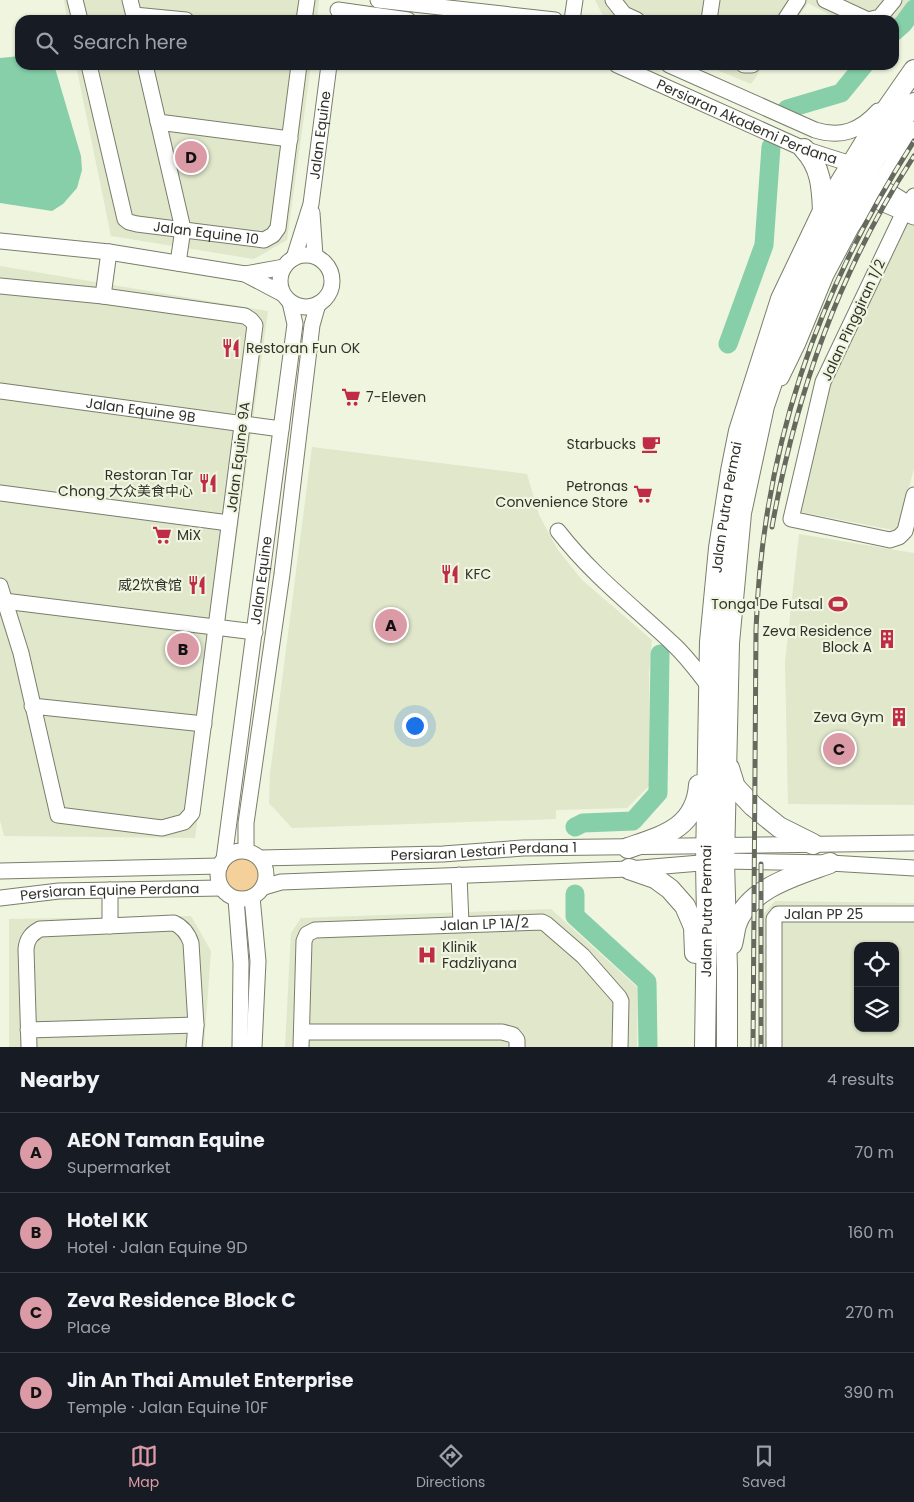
<!DOCTYPE html>
<html lang="en">
<head>
<meta charset="utf-8">
<style>
	body { margin:0; font-family:Poppins,"Noto Sans SC",sans-serif; background:#242831; color:#f1f3f6 }
	.controls { position:absolute; right:15px; bottom:15px; display:grid; overflow:hidden; border-radius:10px; box-shadow:0 1px 4px #0004 }
	.controls button { width:45px; height:45px; display:grid; place-items:center; padding:0; border:0; border-bottom:1px solid #363941; background:#171b24; color:#f1f3f6; font:25px sans-serif }
	.you { position:absolute; left:414px; top:725px; width:18px; height:18px; margin:-12px; border:4px solid #fff; border-radius:50%; background:#1a73e8; box-shadow:0 0 0 8px #1a73e833 }
	.badge { display:grid; place-items:center; width:32px; height:32px; border-radius:50%; background:#da9aa6; color:#111; font-size:16px; font-weight:700 }
	.pin { position:absolute; translate:-50% -50%; border:2px solid #fff; box-shadow:0 1px 5px #0006 }
	.list { margin:0; padding:0; list-style:none }
	h2 { display:flex; justify-content:space-between; align-items:center; height:65px; margin:0; padding:0 20px; font-size:21px }
	h2 small { font-size:16px; font-weight:400; color:#9ea1a6 }
	.list li { display:grid; grid-template-columns:32px 1fr auto; gap:15px; align-items:center; box-sizing:border-box; height:80px; padding:0 20px; border-top:1px solid #363941 }
	.list b { display:block; font-size:19px; white-space:nowrap }
	.list p { margin:0; font-size:16px; white-space:nowrap; color:#9ea1a6 }
	.list em { font-size:16px; font-style:normal; color:#9ea1a6 }
	.icon { flex:none; width:28px; height:28px; fill:none; stroke:currentColor; stroke-width:2; stroke-linecap:round; stroke-linejoin:round }
	.map { position:relative; flex:none; width:914px; height:1047px; overflow:hidden }
	.search { position:absolute; background:#171b24; box-shadow:0 1px 4px #0004; left:15px; right:15px; top:15px; height:55px; display:flex; align-items:center; gap:12px; box-sizing:border-box; padding:0 18px; border-radius:15px; color:#9ea1a6; font-size:19px }
	.sheet { height:385px; background:#171b24 }
	nav { display:flex; justify-content:space-around; align-items:center; box-sizing:border-box; height:70px; border-top:1px solid #363941; background:#171b24; font-size:14px; color:#9ea1a6 }
	nav a { display:grid; justify-items:center; gap:2px }
	nav .on { color:#da9aa6 }
	.map>svg:first-child { display:block }
	.built { fill:#e0e7cb; fill-rule:evenodd }
	.green { fill:#f4d19b }
	.water { fill:#86cfa9 }
	.lines { fill:none; stroke-linecap:round; stroke-linejoin:round }
	.river { stroke:#86cfa9; stroke-width:19 }
	.minor-casing { stroke:#797e6b; stroke-width:17 }
	.major-casing { stroke:#797e6b; stroke-width:22 }
	.minor { stroke:#fff; stroke-width:15 }
	.major { stroke:#fff; stroke-width:20 }
	.rail-casing { stroke:#66695d; stroke-width:5 }
	.rail { stroke:#eff5df; stroke-width:3; stroke-dasharray:9; stroke-linecap:butt }
	.labels { text-anchor:middle; dominant-baseline:central; stroke-width:4.5; stroke-linejoin:round; paint-order:stroke }
	.street-label { font-size:14px; fill:#30322a; stroke:#eff5df }
	.poi-label { font-size:14px; fill:#30322a; stroke:#eff5df; text-anchor:end }
</style>
</head>
<body>
<div class="map">
<svg width="914" height="1047" viewBox="0 0 914 1047">
	<rect width="100%" height="100%" fill="#eff5df"/>
	<g class="built">
		<polygon points="64,0 319,0 317,20 67,20"/>
		<polygon points="595,0 914,0 894,23 894,20 839,20 808,3 796,20 605,20"/>
		<polygon points="76,65 311,65 287,240 254,259 111,236"/>
		<polygon points="705,65 764,65 751,84"/>
		<polygon points="914,208 914,468 898,531 801,512 828,386"/>
		<polygon points="0,266 268,311 195,838 4,836 0,820"/>
		<polygon points="312,447 527,474 539,515 558,550 582,580 652,640 649,672 650,785 627,808 556,810 556,819 292,828 269,803 270,774"/>
		<polygon points="799,534 914,553 914,805 788,804 785,662"/>
		<path d="M775,901L914,903V1047H763L761,917ZM858,946H895V1028H858Z"/>
		<polygon points="551,909 638,988 637,1047 285,1047 291,933 301,918"/>
		<polygon points="191,916 211,951 204,1047 9,1047 9,919"/>
	</g>
	<circle class="green" cx="243" cy="875" r="17"/>
	<polygon class="water" points="20,56 20,65 53,65 55,68 81,156 82,170 77,188 63,204 52,211 0,203 0,58"/>
	<g class="lines">
		<g class="river">
			<polyline points="894,32 903,24 914,9"/>
			<polyline points="787,109 841,93 864,65"/>
			<polyline points="728,344 764,245 771,147"/>
			<polyline points="575,827 583,823 633,821 658,793 660,654"/>
			<polyline points="575,894 575,916 647,982 648,1047"/>
		</g>
		<g class="minor-casing">
			<g id="minor">
				<polyline points="75,0 80,20"/>
				<polyline points="130,0 135,20"/>
				<polyline points="378,0 555,20"/>
				<polyline points="613,0 624,14 637,20"/>
				<polyline points="825,0 868,20 880,17 894,0"/>
				<polyline points="338,10 408,20"/>
				<polyline points="134,15 186,20"/>
				<polyline points="304,20 307,0"/>
				<polyline points="572,20 575,0"/>
				<polyline points="709,20 712,0"/>
				<polyline points="785,20 798,0"/>
				<path id="s1" d="M89,65L125,219L129,222L137,224L264,240L273,235L278,228L299,65"/>
				<polyline points="145,65 183,229 178,263"/>
				<path id="s2" d="M617,65L804,149L851,164"/>
				<path d="M669,65L815,130C841,138 860,131 878,111"/>
				<polyline points="744,65 752,65"/>
				<polyline points="158,122 290,139"/>
				<polyline points="878,185 914,207"/>
				<polyline points="914,196 904,212 823,382 791,519 890,540 899,537 905,531 914,495"/>
				<polyline points="870,198 914,217"/>
				<polyline points="312,213 315,256"/>
				<polyline points="0,241 109,252 245,274 283,294"/>
				<circle cx="306" cy="281" r="26"/>
				<path id="s3" d="M294,258L311,204L329,65"/>
				<polyline points="245,274 284,267"/>
				<polyline points="0,286 103,296 245,316 251,320 255,325 192,813 184,822 162,828 58,815 21,653 0,586"/>
				<polyline points="103,296 109,252"/>
				<polyline points="781,378 798,343 826,275 851,228 914,129"/>
				<path id="s4" d="M0,391L281,429"/>
				<polyline points="0,493 229,523"/>
				<path d="M558,531C593,576 633,606 673,644C687,657 699,673 710,688"/>
				<polyline points="4,601 255,632"/>
				<polyline points="32,706 204,724"/>
				<circle cx="242" cy="875" r="24"/>
				<polyline points="246,851 246,823 282,574 312,325 318,304"/>
				<path id="s5" d="M260,858L443,854L523,848L914,843"/>
				<path id="s6" d="M224,859L295,324L290,302"/>
				<polyline points="0,871 220,866"/>
				<polyline points="459,875 461,924"/>
				<polyline points="264,887 281,882 629,869 724,861 830,863 914,868"/>
				<polyline points="252,897 258,961 254,1047"/>
				<path id="s7" d="M0,898L59,891L221,888"/>
				<polyline points="236,899 241,963 240,1047"/>
				<polyline points="110,926 110,890"/>
				<polyline points="28,1030 196,1025"/>
				<polyline points="303,1032 502,1032 513,1035 517,1040 517,1047"/>
				<path d="M29,1047L26,949C27,939 31,934 40,929L174,923C183,927 188,934 191,943L196,1025L194,1047"/>
				<path id="s8" d="M301,1047L304,941L307,934L315,930L542,922L546,924L583,956L619,997L621,1001L620,1047"/>
				<path id="s9" d="M774,1047V919L778,914H914"/>
			</g>
		</g>
		<g class="major-casing">
			<g id="major">
				<path d="M804,149C821,167 822,187 823,211"/>
				<polyline points="729,768 735,787 753,806 779,827 813,844"/>
				<path d="M628,848C663,836 696,828 699,785"/>
				<polyline points="629,869 655,878 670,889 685,906 694,927 695,953"/>
				<path d="M732,944C734,938 734,931 736,925C748,888 797,875 830,863"/>
				<path id="s10" d="M705,1047L707,917L706,863L710,642L719,548L731,471L739,431L781,299L823,211L875,126L914,70"/>
				<polyline points="727,1047 727,969 724,861 729,643 741,513 764,406 796,311 812,273 840,218 875,158 914,103"/>
			</g>
		</g>
		<use href="#minor" class="minor"/>
		<use href="#major" class="major"/>
		<g class="rail-casing">
			<g id="rail">
				<path d="M772,527C796,393 839,271 914,156"/>
				<polyline points="761,864 761,1047"/>
				<path d="M753,1047L756,630C762,450 817,292 914,141"/>
			</g>
		</g>
		<use href="#rail" class="rail"/>
	</g>
	<defs>
		<g id="restaurant-bare" transform="scale(1.5)"><path d="M-5-6h1v4h1v-4h1v4h1v-4h1v5L-1.5 .5V6h-2V.5L-5-1ZM5-6V6H3V1.5H1.5Q1.5-4 5-6Z" fill="#be2d45" stroke="#eff5df" stroke-width="2.5" paint-order="stroke"/></g>
		<g id="supermarket-bare" transform="scale(1.5)"><path d="M-6-5.5h2.5l.6 2H6L4.5 2H-2.5L-4.4-4H-6ZM-1.5 3.2a1.3 1.3 0 1 0 .1 0ZM3 3.2a1.3 1.3 0 1 0 .1 0Z" fill="#be2d45" stroke="#eff5df" stroke-width="2.5" paint-order="stroke"/></g>
		<g id="cafe-bare" transform="scale(1.5)"><path d="M-5.5-4.5H6V0H3Q3 3.5 0 3.5H-2.5Q-5.5 3.5-5.5 0ZM3-3.2v2h1.7v-2ZM-6 4.5H4V6H-6Z" fill="#be2d45" stroke="#eff5df" stroke-width="2.5" paint-order="stroke"/></g>
		<g id="stadium-bare" transform="scale(1.5)"><path d="M0-5a6.5 5 0 1 0 0 10a6.5 5 0 1 0 0-10ZM-3.5-1.8h7v3.6h-7Z" fill="#be2d45" stroke="#eff5df" stroke-width="2.5" paint-order="stroke"/></g>
		<g id="building-bare" transform="scale(1.5)"><path d="M-4-6H4V6H1V3H-1V6H-4ZM-2.5-4.3h1.7v1.8h-1.7ZM.8-4.3h1.7v1.8H.8ZM-2.5-1h1.7V.8h-1.7ZM.8-1h1.7V.8H.8Z" fill="#be2d45" stroke="#eff5df" stroke-width="2.5" paint-order="stroke"/></g>
		<g id="hospital-bare" transform="scale(1.5)"><path d="M-5-5h3v3.5h4V-5h3V5h-3V1.5h-4V5h-3Z" fill="#be2d45" stroke="#eff5df" stroke-width="2.5" paint-order="stroke"/></g>
	</defs>
	<g fill-rule="evenodd">
		<use href="#restaurant-bare" x="231" y="348"/>
		<use href="#supermarket-bare" x="351" y="397"/>
		<use href="#cafe-bare" x="651" y="444"/>
		<use href="#restaurant-bare" x="208" y="483"/>
		<use href="#supermarket-bare" x="643" y="494"/>
		<use href="#supermarket-bare" x="162" y="535"/>
		<use href="#restaurant-bare" x="450" y="574"/>
		<use href="#restaurant-bare" x="197" y="585"/>
		<use href="#stadium-bare" x="838" y="604"/>
		<use href="#building-bare" x="887" y="639"/>
		<use href="#building-bare" x="899" y="717"/>
		<use href="#hospital-bare" x="427" y="955"/>
	</g>
	<g class="labels">
		<g class="street-label">
			<text stroke="none"><textPath href="#s2" startOffset="142">Persiaran Akademi Perdana</textPath></text>
			<text stroke="none"><textPath href="#s3" startOffset="126">Jalan Equine</textPath></text>
			<text stroke="none"><textPath href="#s1" startOffset="241">Jalan Equine 10</textPath></text>
			<text transform="translate(853 320) rotate(-65)">Jalan Pinggiran 1/2</text>
			<text stroke="none"><textPath href="#s4" startOffset="142">Jalan Equine 9B</textPath></text>
			<text transform="translate(238 457) rotate(-83)">Jalan Equine 9A</text>
			<text stroke="none"><textPath href="#s10" startOffset="541">Jalan Putra Permai</textPath></text>
			<text stroke="none"><textPath href="#s6" startOffset="281">Jalan Equine</textPath></text>
			<text stroke="none"><textPath href="#s5" startOffset="224">Persiaran Lestari Perdana 1</textPath></text>
			<text stroke="none"><textPath href="#s7" startOffset="110">Persiaran Equine Perdana</textPath></text>
			<text stroke="none"><textPath href="#s10" startOffset="136">Jalan Putra Permai</textPath></text>
			<text stroke="none"><textPath href="#s9" startOffset="180">Jalan PP 25</textPath></text>
			<text stroke="none"><textPath href="#s8" startOffset="292">Jalan LP 1A/2</textPath></text>
		</g>
		<g class="poi-label">
			<text x="246" y="348" text-anchor="start">Restoran Fun OK</text>
			<text x="366" y="397" text-anchor="start">7-Eleven</text>
			<text x="636" y="444">Starbucks</text>
			<text x="193" y="475">Restoran Tar<tspan x="193" dy="16">Chong 大众美食中心</tspan></text>
			<text x="628" y="486">Petronas<tspan x="628" dy="16">Convenience Store</tspan></text>
			<text x="177" y="535" text-anchor="start">MiX</text>
			<text x="465" y="574" text-anchor="start">KFC</text>
			<text x="182" y="585">威2饮食馆</text>
			<text x="823" y="604">Tonga De Futsal</text>
			<text x="872" y="631">Zeva Residence<tspan x="872" dy="16">Block A</tspan></text>
			<text x="884" y="717">Zeva Gym</text>
			<text x="442" y="947" text-anchor="start">Klinik<tspan x="442" dy="16">Fadzliyana</tspan></text>
		</g>
	</g>
</svg>
<div class="controls">
<button><svg class="icon" aria-label="locate" viewBox="0 0 24 24"><circle cx="12" cy="12" r="6"/><path d="M12 2v4M12 18v4M2 12h4M18 12h4"/></svg></button>
<button><svg class="icon" aria-label="layers" viewBox="0 0 24 24"><path d="M12 4l9 5-9 5-9-5zM3 14l9 5 9-5"/></svg></button>
</div>
<div class="you"></div>
<div class="pin badge" style="left:391px;top:625px">A</div>
<div class="pin badge" style="left:183px;top:649px">B</div>
<div class="pin badge" style="left:839px;top:749px">C</div>
<div class="pin badge" style="left:191px;top:157px">D</div>
<div class="search"><svg class="icon" aria-label="search" viewBox="0 0 24 24"><circle cx="10" cy="10" r="6"/><path d="M15 15l6 6"/></svg>Search here</div>
</div>
<section class="sheet">
<h2>Nearby<small>4 results</small></h2>
<ul class="list">
<li><span class="badge">A</span><div><b>AEON Taman Equine</b><p>Supermarket</p></div><em>70 m</em></li>
<li><span class="badge">B</span><div><b>Hotel KK</b><p>Hotel · Jalan Equine 9D</p></div><em>160 m</em></li>
<li><span class="badge">C</span><div><b>Zeva Residence Block C</b><p>Place</p></div><em>270 m</em></li>
<li><span class="badge">D</span><div><b>Jin An Thai Amulet Enterprise</b><p>Temple · Jalan Equine 10F</p></div><em>390 m</em></li>
</ul>
</section>
<nav>
<a class="on"><svg class="icon" aria-label="map" viewBox="0 0 24 24"><path d="M3 6l6-2 6 2 6-2v14l-6 2-6-2-6 2zM9 4v14M15 6v14"/></svg>Map</a>
<a><svg class="icon" aria-label="directions" viewBox="0 0 24 24"><path d="M12 3l9 9-9 9-9-9zM9 14v-3h6M13 9l2 2-2 2"/></svg>Directions</a>
<a><svg class="icon" aria-label="saved" viewBox="0 0 24 24"><path d="M7 4h10v16l-5-4-5 4z"/></svg>Saved</a>
</nav>
</body>
</html>
